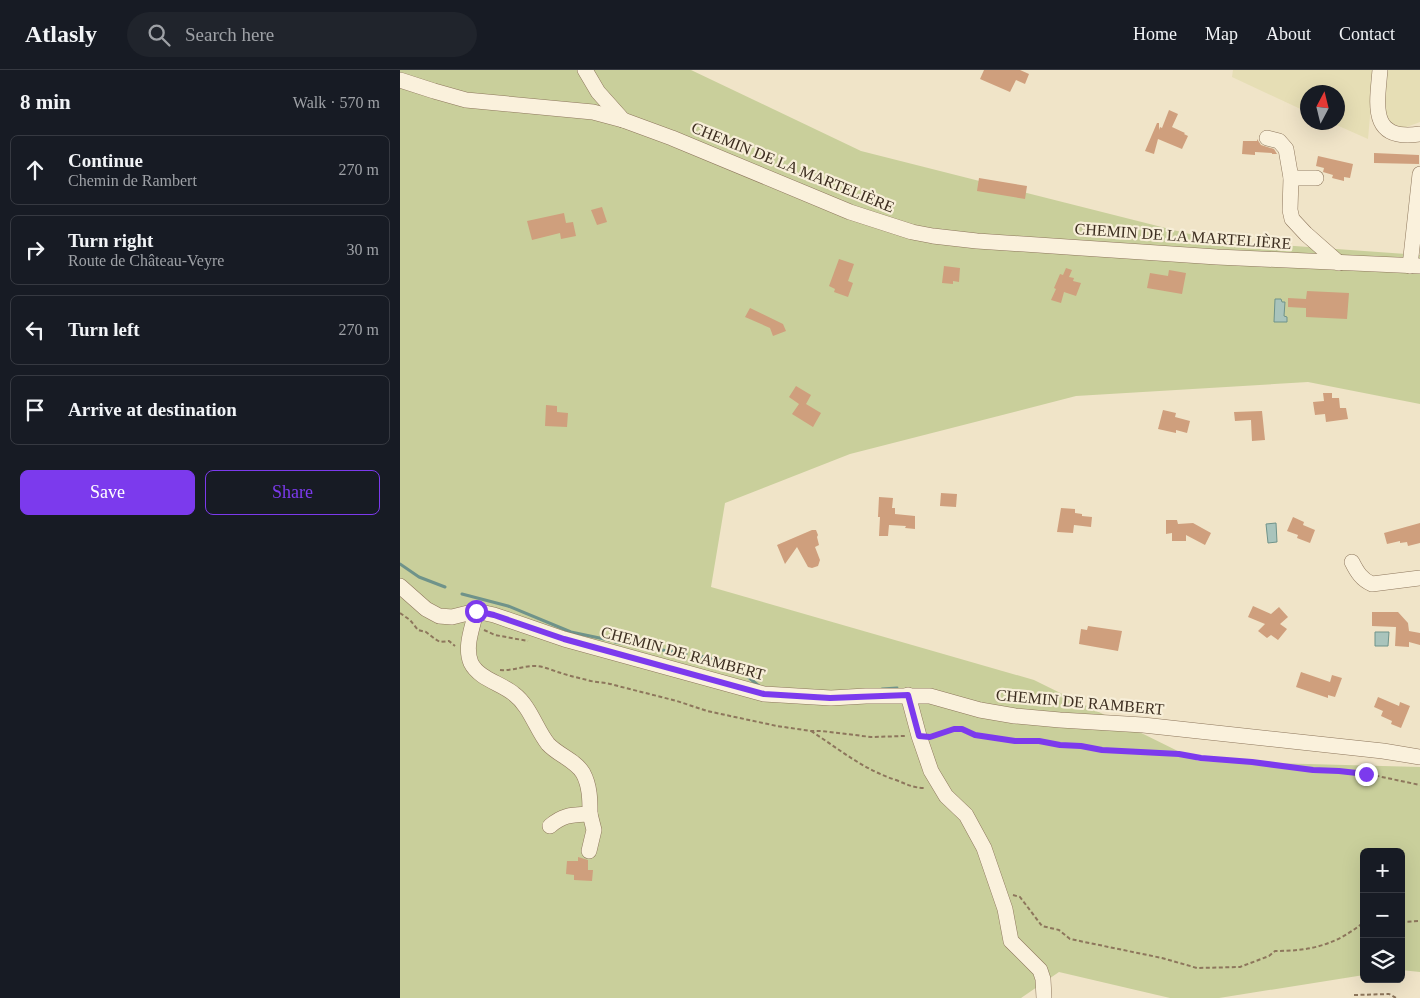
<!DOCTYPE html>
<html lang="en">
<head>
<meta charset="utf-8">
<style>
	body { margin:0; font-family:Georgia,serif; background:#20242c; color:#f1f3f6 }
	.controls { position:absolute; right:15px; bottom:15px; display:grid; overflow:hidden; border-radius:8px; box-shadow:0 5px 20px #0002 }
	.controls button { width:45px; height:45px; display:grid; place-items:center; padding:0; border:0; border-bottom:1px solid #363941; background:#171b24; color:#f1f3f6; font:25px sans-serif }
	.compass { position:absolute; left:900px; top:15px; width:45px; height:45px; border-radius:50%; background:#171b24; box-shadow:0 5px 20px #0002; rotate:7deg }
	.stop { position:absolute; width:15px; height:15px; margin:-11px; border:4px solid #7c3aed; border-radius:50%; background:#fff }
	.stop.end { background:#7c3aed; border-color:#fff; box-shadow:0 1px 5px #0008 }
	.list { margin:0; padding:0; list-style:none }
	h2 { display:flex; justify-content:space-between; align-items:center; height:65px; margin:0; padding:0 20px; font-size:21px }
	h2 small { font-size:16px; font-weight:400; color:#9ea1a6 }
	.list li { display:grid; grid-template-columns:32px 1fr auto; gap:15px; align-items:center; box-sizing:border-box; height:70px; margin:0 10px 10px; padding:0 10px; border:1px solid #363941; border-radius:8px }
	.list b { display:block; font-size:19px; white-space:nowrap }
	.list p { margin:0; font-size:16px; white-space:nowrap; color:#9ea1a6 }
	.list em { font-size:16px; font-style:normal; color:#9ea1a6 }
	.actions { display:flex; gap:10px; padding:15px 20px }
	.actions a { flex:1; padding:11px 0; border:1px solid #7c3aed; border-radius:8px; text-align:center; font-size:18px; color:#7c3aed }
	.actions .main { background:#7c3aed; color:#fff }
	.icon { flex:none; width:28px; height:28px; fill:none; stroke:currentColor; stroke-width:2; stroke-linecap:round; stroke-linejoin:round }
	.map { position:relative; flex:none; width:1020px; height:928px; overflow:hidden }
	header { display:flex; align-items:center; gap:30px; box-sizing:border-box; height:70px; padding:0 25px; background:#171b24; border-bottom:1px solid #363941 }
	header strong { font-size:24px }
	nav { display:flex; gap:28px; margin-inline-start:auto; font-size:18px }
	.search { width:350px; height:45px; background:#20242c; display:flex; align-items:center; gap:12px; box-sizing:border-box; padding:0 18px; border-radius:28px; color:#9ea1a6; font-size:19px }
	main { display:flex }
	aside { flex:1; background:#171b24 }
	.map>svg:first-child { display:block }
	.farmland { fill:#e6deb5 }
	.green { fill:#c9cf9b }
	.water { fill:#a9c4bc; stroke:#6f938a }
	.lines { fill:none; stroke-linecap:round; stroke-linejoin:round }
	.stream { stroke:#6f938a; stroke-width:3 }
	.building { fill:#cf9f7d }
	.minor-casing { stroke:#8d765c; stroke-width:16 }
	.path { stroke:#8d765c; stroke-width:2; stroke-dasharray:4 2.5; stroke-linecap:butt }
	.minor { stroke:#faf1dc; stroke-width:15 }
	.route { stroke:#7c3aed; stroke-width:6 }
	.labels { text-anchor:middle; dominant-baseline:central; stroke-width:4.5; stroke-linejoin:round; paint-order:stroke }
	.street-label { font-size:16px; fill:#3d2e20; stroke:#f7eed8 }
</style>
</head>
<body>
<header>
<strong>Atlasly</strong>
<div class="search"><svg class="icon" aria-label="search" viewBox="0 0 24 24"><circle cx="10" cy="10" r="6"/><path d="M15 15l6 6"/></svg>Search here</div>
<nav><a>Home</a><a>Map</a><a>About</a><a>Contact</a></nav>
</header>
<main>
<aside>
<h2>8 min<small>Walk · 570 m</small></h2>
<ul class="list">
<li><svg class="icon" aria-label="ahead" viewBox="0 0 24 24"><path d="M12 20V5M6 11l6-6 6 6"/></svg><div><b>Continue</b><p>Chemin de Rambert</p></div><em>270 m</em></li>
<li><svg class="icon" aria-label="right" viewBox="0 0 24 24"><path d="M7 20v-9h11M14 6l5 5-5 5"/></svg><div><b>Turn right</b><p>Route de Château-Veyre</p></div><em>30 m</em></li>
<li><svg class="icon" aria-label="left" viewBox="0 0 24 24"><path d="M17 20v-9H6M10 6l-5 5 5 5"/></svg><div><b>Turn left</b></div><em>270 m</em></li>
<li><svg class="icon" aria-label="arrive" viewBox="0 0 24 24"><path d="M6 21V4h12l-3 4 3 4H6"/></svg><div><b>Arrive at destination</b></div></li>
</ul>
<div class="actions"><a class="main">Save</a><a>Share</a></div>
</aside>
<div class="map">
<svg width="1020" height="928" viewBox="0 0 1020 928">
	<rect width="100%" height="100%" fill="#f0e4c8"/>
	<g class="farmland">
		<polygon points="833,0 974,0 968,69 932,53 938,52 938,22 908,22 907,42 832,7"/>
		<polygon points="985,0 1020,0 1020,52 1004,58 989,53 982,39"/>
	</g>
	<polygon class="green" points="0,0 291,0 461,81 813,170 1020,185 1020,334 908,312 676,326 450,384 325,433 311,517 634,610 798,691 1020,697 1020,902 1001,900 1001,782 964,782 964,905 819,928 770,928 659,902 621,928 0,928"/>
	<g class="water">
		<polygon points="875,229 881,229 882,232 885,232 884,246 887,247 887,252 874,252"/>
		<polygon points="876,453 877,472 868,473 866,454"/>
		<polygon points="975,562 989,562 988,576 975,576"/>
	</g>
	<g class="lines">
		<g class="stream">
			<polyline points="0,494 19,507 45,517"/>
			<polyline points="62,524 108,536 171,562 209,570"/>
			<polyline points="215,572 286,584"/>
			<polyline points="299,586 330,592 359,616"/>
			<polyline points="482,619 497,618"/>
		</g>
	</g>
	<g class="building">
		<polygon points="584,0 620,0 629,4 625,14 616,10 610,22 580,9"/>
		<polygon points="769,40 778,44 772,57 785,63 784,64 788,66 782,79 758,69 754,84 745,81 757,53 759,53 759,60 760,57 762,58"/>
		<polygon points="857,69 861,75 874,79 877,84 872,84 872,83 855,82 855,85 842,84 843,71 857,71"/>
		<polygon points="974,83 1019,85 1019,94 974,93"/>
		<polygon points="918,86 953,94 950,108 944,107 944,111 932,108 933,105 923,102 924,98 916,96"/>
		<polygon points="579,108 627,116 625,129 577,121"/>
		<polygon points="202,137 207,152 197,155 191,140"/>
		<polygon points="164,143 166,153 173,152 176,166 161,169 160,163 132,170 127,151"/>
		<polygon points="439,189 454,194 448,211 453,213 448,227 434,222 435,219 429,216"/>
		<polygon points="544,196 560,198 559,212 553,211 553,214 542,213"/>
		<polygon points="666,198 672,200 669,207 674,208 673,211 681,213 676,226 664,222 661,233 651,230 656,219 654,218 660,204 663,205"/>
		<polygon points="769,200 786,203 782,224 747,218 750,203 768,206"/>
		<polygon points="907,221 949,223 947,249 906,247 906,238 888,237 888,228 906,229"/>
		<polygon points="350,238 383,254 386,261 373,266 370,258 345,247"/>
		<polygon points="396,316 411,325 406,334 421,343 413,357 392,344 399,334 389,327"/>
		<polygon points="923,323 932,323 932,328 939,328 940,338 946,338 948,349 926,352 925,344 915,345 913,332 924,331"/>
		<polygon points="146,335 157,336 157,342 168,343 167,357 145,356"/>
		<polygon points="763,340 776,343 775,347 790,351 787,363 776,360 776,363 758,359"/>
		<polygon points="862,341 865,370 852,371 851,350 835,351 834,342"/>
		<polygon points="541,423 557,424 556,437 540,436"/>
		<polygon points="479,427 493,428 492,438 495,438 495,444 515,446 515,459 505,458 506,456 489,455 488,466 479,466 480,447 478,447"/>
		<polygon points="661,438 675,439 675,443 682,444 682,446 692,447 691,457 674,455 673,463 657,462"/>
		<polygon points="893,447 904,452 903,455 915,460 910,473 897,468 898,465 887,461"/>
		<polygon points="766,450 777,450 778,454 793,453 811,463 805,475 786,465 786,471 772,471 772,463 766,464"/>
		<polygon points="1020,453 1020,473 1008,476 1007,472 1000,473 1000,471 987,474 984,463"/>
		<polygon points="412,460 416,460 418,465 417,467 419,475 415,477 420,490 418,496 412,498 408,497 397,477 385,494 377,475"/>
		<polygon points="853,536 871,544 879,537 888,547 880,554 887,559 878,570 871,565 867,568 858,561 865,554 848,547"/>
		<polygon points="972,542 998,542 1008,553 1009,561 1020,563 1020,575 1009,572 1009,577 995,576 996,557 972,556"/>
		<polygon points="688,556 722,561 718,581 679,574 681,559 687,560"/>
		<polygon points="901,602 930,612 932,605 942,608 935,627 928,625 928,628 896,617"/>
		<polygon points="978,627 999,636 1000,632 1010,636 1001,658 991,654 992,651 981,646 983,641 974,637"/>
		<polygon points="178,787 188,790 188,800 193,800 192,811 174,810 174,805 166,804 167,791 178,791"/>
	</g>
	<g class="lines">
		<g class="minor-casing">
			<g id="minor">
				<polyline points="185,0 198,22 223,50"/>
				<path d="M980,0C977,35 969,72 1020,64"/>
				<polyline points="0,10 34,21 66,30 193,42 223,50 272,68 450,142 512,162 533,166 577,171 817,187 1020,196"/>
				<polyline points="867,68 879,71 886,79 891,108 890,140 892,149 906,164 939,193"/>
				<polyline points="891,108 916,108"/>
				<polyline points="1010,196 1020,104"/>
				<path d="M952,492C957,502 962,510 972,514L1020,508"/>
				<polyline points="0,516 26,539 39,546 52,547 76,541 94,545 164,569 364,624 431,628 466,626 530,626 580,640 615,646 660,650 743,655 983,681 1020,687"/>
				<path d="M76,541C73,557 64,576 71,593C79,609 101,613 114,624C130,636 136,659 148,674C158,685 175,690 183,703C190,716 190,730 190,744C173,745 164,744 150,756"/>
				<polyline points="508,625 519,666 531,701 546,726 566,745 584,778 605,839 611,871 640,900 643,909 644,928"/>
				<polyline points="189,781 194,760 190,744"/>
			</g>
		</g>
		<g class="path">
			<polyline points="0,543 10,550 18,560 26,562 35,569 40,572 49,571 55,576"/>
			<polyline points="84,560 95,565 128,571"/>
			<path d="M100,600C112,601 123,596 135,596C144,596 153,601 161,603C170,606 179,608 187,610C197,613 205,612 214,615L277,631L307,641L377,656L411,661H422L471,667L505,666"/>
			<path d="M411,661C439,679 464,700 496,710C506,714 513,718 525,718"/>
			<polyline points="532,666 554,659 562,659 575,665 615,671 639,671 660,675 681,676 702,680 779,684 801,688 871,694 913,700 968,704 1020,715"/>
			<path d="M613,825L620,827L642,856L659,860L670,869L762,888L797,898L840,897L869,886L875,881C911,881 936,875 964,852"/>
			<polyline points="1001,852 1020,851"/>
			<polyline points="954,925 989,924 996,928"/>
		</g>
		<use href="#minor" class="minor"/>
	</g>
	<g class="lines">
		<polyline class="route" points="76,541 94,545 164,569 364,624 430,628 508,625 519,666 530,667 554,659 562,659 575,665 615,671 639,671 660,675 681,676 702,680 779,684 801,688 852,692 913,700 939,701 966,704"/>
	</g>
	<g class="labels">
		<g class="street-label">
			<text transform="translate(393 97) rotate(22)">CHEMIN DE LA MARTELIÈRE</text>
			<text transform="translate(783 166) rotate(4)">CHEMIN DE LA MARTELIÈRE</text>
			<text transform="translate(283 583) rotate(15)">CHEMIN DE RAMBERT</text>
			<text transform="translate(680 632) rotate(5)">CHEMIN DE RAMBERT</text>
		</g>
	</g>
</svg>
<div class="controls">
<button>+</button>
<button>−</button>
<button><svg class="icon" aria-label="layers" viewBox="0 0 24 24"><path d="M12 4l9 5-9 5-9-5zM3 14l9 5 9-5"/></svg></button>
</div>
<svg class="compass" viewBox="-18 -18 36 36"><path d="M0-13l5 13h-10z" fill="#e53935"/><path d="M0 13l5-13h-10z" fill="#9ea1a6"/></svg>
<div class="stop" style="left:76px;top:541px"></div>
<div class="stop end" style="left:966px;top:704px"></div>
</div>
</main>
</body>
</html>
